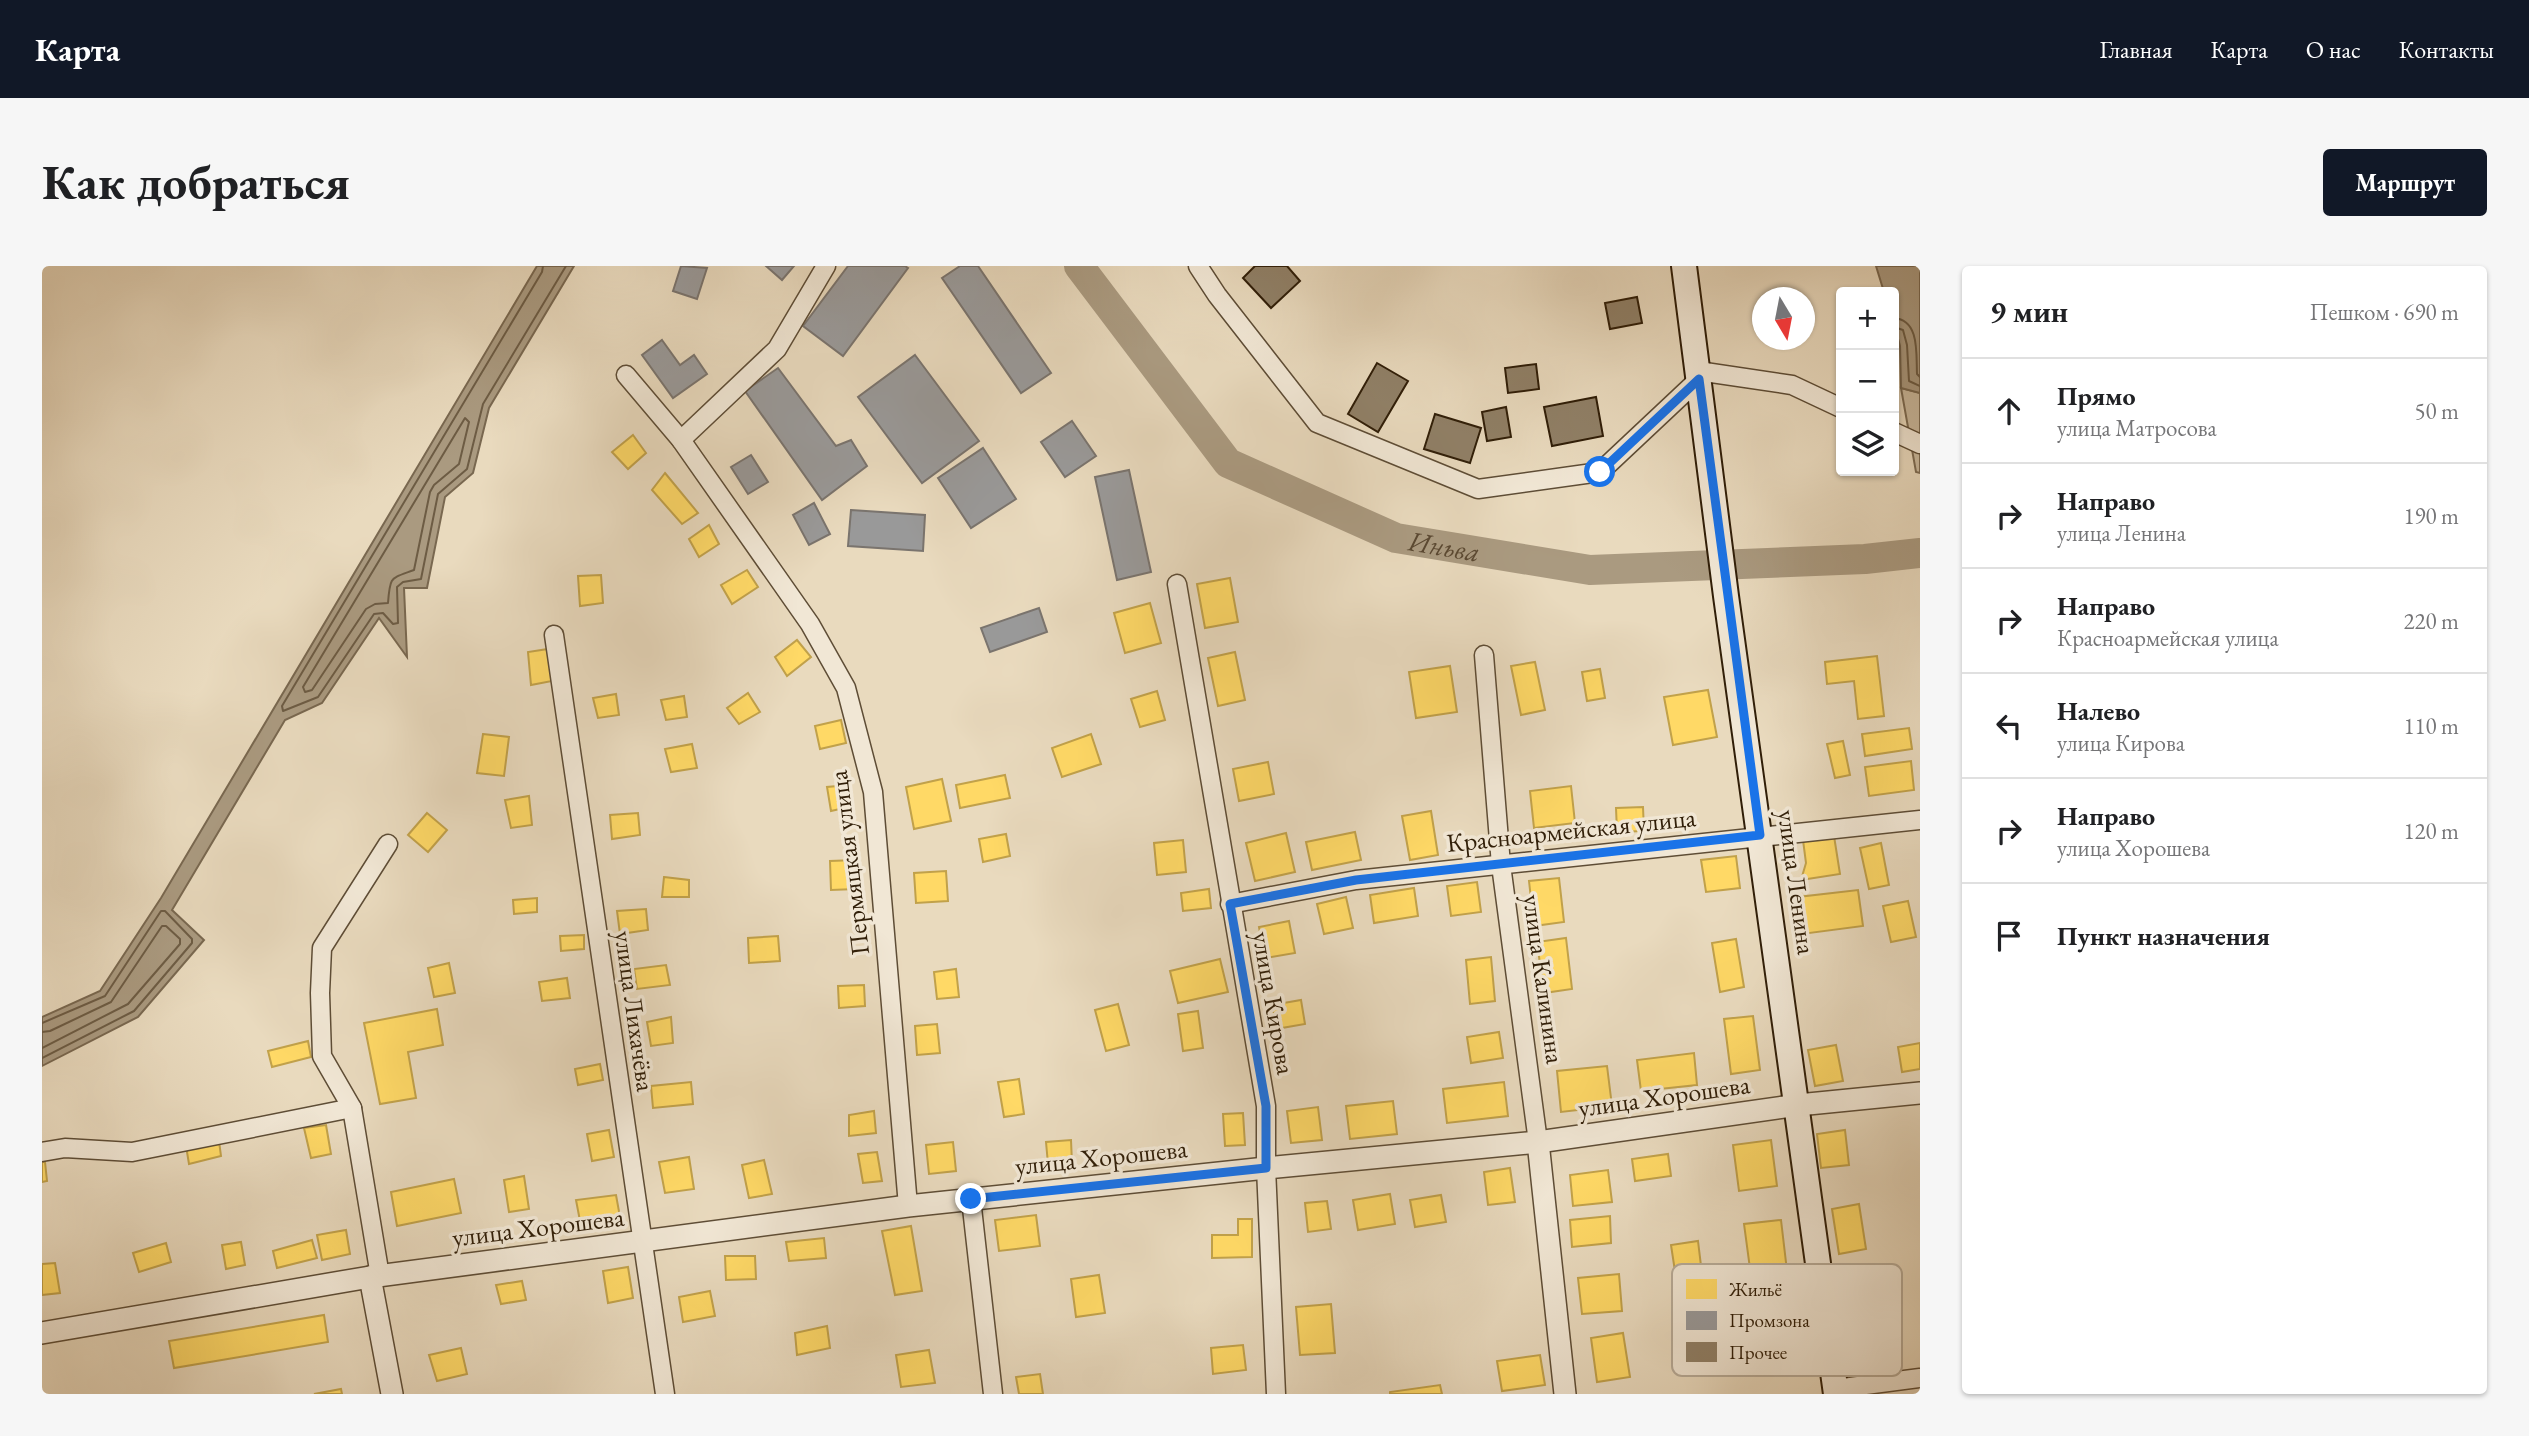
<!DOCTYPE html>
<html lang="ru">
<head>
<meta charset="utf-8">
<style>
	body { margin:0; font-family:"EB Garamond",serif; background:#f6f6f6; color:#202124 }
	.controls { position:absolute; right:21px; top:21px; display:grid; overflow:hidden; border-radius:7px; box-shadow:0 2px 5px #0004 }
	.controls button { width:63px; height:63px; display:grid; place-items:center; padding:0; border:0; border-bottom:2px solid #e0e0e0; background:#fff; color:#202124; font:35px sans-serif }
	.compass { position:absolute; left:1710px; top:21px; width:63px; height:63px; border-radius:50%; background:#fff; box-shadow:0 2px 5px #0004; rotate:170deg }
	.stop { position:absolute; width:21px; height:21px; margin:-16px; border:5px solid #1a73e8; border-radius:50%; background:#fff }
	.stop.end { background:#1a73e8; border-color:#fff; box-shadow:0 2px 7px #0008 }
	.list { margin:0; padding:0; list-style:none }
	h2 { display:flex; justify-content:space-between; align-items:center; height:91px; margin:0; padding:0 28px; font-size:30px }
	h2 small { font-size:23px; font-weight:400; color:#757577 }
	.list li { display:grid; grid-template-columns:46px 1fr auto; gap:21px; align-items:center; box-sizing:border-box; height:105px; padding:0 28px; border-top:2px solid #e0e0e0 }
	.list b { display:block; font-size:26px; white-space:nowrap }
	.list p { margin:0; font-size:23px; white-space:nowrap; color:#757577 }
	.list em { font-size:23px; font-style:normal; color:#757577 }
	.icon { flex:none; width:38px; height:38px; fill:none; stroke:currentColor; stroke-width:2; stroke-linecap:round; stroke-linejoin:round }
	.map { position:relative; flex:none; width:1878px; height:1128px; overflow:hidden; border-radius:7px }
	header { display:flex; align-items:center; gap:42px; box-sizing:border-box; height:98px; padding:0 35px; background:#111827; color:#fff }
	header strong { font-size:33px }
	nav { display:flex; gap:38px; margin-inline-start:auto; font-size:24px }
	.intro { display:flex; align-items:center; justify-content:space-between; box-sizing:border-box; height:168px; padding:0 42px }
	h1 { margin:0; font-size:49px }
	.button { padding:18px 32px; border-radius:7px; background:#111827; color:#fff; font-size:24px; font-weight:700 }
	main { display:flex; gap:42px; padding:0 42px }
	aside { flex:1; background:#fff; border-radius:7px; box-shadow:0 2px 5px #0004 }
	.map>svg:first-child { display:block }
	.green { fill:#caba9f; stroke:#7d6c54; stroke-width:2 }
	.water { fill:#aa9a80; stroke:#796850; stroke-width:2 }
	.homes { fill:#ffd966; stroke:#c1a14a; stroke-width:2 }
	.industry { fill:#999; stroke:#7a746e; stroke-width:2 }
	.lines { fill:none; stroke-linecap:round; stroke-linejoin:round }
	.shore { stroke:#6d5c44; stroke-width:2 }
	.river { stroke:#aa9a80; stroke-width:30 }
	.building { fill:#908067; stroke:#301e08; stroke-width:2 }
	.minor-casing { stroke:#5e4d36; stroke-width:21 }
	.tertiary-casing { stroke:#5e4d36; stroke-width:24 }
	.secondary-casing { stroke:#301e08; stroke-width:28 }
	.minor { stroke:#f1e7d5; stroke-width:18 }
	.tertiary { stroke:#f1e7d5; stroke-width:21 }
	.secondary { stroke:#f1e7d5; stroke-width:24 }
	.route { stroke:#1a73e8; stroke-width:9 }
	.labels { text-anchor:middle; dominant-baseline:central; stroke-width:7; stroke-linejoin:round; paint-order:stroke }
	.street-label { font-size:26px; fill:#301e08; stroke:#f1e7d5 }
	.water-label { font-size:28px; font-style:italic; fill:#5b4932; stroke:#f1e7d5 }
	.key { fill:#f1e7d5; stroke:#b7ab98; stroke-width:2 }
	.key-label { font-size:19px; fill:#301e08 }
</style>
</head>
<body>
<header>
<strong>Карта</strong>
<nav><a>Главная</a><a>Карта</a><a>О нас</a><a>Контакты</a></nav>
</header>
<div class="intro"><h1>Как добраться</h1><a class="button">Маршрут</a></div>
<main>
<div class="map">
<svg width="1878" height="1128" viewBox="0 0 1878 1128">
	<rect width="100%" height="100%" fill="#e9dabe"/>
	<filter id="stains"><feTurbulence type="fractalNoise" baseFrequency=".00286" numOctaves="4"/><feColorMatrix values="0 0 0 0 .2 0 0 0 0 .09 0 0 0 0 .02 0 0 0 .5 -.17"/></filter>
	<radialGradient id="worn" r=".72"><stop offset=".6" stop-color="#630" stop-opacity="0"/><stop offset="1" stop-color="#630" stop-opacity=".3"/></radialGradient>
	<polygon class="green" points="1859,122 1878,127 1878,207 1874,206"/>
	<g class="water">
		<polygon points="495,0 532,0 447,142 431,207 403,231 385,322 362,322 365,391 337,352 280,437 243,454 130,644 162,674 96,751 0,800 0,751 58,725 119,632"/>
		<polygon points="1834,0 1878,0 1878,127 1859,122 1858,80 1852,58 1852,26 1842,26"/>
	</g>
	<g class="homes">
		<polygon points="591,169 604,187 586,203 570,186"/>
		<polygon points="623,207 656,247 640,258 610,224"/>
		<polygon points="667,259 677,278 657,291 647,273"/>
		<polygon points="705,304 716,321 690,338 679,319"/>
		<polygon points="559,309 561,337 538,340 536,310"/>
		<polygon points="1188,312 1196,356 1163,362 1155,318"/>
		<polygon points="1108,337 1119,377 1083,387 1072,347"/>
		<polygon points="755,374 769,391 745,410 733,391"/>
		<polygon points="506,383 510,415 489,419 486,386"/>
		<polygon points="1193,386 1203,434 1176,440 1166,392"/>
		<polygon points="1835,390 1842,450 1816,453 1812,415 1785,418 1783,396"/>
		<polygon points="1493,396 1503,444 1479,449 1469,400"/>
		<polygon points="1408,400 1415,446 1374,452 1367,406"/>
		<polygon points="1558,403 1563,432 1545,435 1540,406"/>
		<polygon points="1666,424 1675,471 1631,479 1622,431"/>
		<polygon points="1115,425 1123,454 1098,461 1089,433"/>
		<polygon points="706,427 718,446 697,458 685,442"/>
		<polygon points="574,428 577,449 556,452 551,432"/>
		<polygon points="642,430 645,451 624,454 619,434"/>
		<polygon points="799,454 804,477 778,483 773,460"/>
		<polygon points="1867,462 1870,483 1823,490 1820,468"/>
		<polygon points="441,468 467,471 462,510 435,507"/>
		<polygon points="1049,468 1059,498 1020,511 1010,482"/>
		<polygon points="1801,475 1808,509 1793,512 1785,478"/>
		<polygon points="650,478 655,502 629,506 623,483"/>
		<polygon points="1869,495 1872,524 1827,530 1823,501"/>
		<polygon points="1226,496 1232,528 1197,535 1191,503"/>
		<polygon points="963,509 968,532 918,542 914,519"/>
		<polygon points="900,513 909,555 872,563 864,521"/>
		<polygon points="807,519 811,540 789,545 785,521"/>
		<polygon points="1529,520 1533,557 1492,562 1488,525"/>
		<polygon points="487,530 490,559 469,562 463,534"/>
		<polygon points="1601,541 1602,565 1575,566 1574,542"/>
		<polygon points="1389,545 1396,589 1368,594 1360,550"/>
		<polygon points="385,547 405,564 386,586 366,569"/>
		<polygon points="596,547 598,569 570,573 568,549"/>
		<polygon points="1313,566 1319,594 1270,604 1264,576"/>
		<polygon points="1244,567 1253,606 1213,615 1204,577"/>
		<polygon points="964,568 968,590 941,596 937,573"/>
		<polygon points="1792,570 1798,608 1759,614 1764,597 1761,574"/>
		<polygon points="1141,574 1144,606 1115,609 1112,577"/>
		<polygon points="1839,577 1847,619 1827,623 1818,582"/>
		<polygon points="1694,590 1698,622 1664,626 1659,594"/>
		<polygon points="814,594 814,623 789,624 788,595"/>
		<polygon points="904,605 906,635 874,637 872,607"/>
		<polygon points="622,611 647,614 647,631 620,631"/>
		<polygon points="1517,612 1522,656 1492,660 1487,615"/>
		<polygon points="1435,616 1439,646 1409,650 1405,620"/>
		<polygon points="1372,622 1376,650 1332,657 1328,629"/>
		<polygon points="1167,623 1169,642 1141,645 1139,627"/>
		<polygon points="1816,624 1821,660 1760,668 1756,631"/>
		<polygon points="1304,631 1311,662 1282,668 1275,638"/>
		<polygon points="495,632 495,646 472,648 471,634"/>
		<polygon points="1866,635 1874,671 1849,676 1841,640"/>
		<polygon points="604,643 606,664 578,668 575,645"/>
		<polygon points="1247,655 1253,687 1223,692 1217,661"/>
		<polygon points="542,669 542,683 519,685 518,670"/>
		<polygon points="736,670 738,695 707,697 706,672"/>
		<polygon points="1524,672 1530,723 1502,727 1495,676"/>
		<polygon points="1694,673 1702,721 1678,726 1670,677"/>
		<polygon points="1449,691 1453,735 1428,738 1424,694"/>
		<polygon points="1178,693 1186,726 1136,737 1128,705"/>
		<polygon points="407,697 413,727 392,731 386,702"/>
		<polygon points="624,699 628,719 595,723 592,703"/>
		<polygon points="914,703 917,731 895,733 892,706"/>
		<polygon points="525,712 528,732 500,735 497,716"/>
		<polygon points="822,719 823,740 797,742 796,720"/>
		<polygon points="1259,734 1263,758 1234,763 1230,739"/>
		<polygon points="1076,738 1087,779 1064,785 1053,744"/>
		<polygon points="395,743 401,779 366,786 374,832 338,838 322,757"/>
		<polygon points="1156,745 1161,782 1141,785 1136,748"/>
		<polygon points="1711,750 1718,804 1689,808 1682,753"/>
		<polygon points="629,751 631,777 609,780 605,756"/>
		<polygon points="895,758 898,787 875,789 873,760"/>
		<polygon points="1457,766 1461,792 1429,797 1425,771"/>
		<polygon points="266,775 269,791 230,801 226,785"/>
		<polygon points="1878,777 1878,803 1860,806 1856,781"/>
		<polygon points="1794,779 1801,815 1773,820 1766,784"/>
		<polygon points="1652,787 1655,819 1599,825 1595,794"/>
		<polygon points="558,798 561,814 536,819 533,803"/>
		<polygon points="1565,800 1570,840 1519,846 1515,805"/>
		<polygon points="977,813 982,848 962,851 956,816"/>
		<polygon points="649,816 651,838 611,842 609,820"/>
		<polygon points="1462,816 1466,850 1405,857 1401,823"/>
		<polygon points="1351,835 1355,868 1308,873 1304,840"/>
		<polygon points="1276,841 1280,874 1249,877 1245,845"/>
		<polygon points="832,845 834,867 807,870 807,849"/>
		<polygon points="1201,847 1203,879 1183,880 1181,848"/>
		<polygon points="284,859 289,888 269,892 262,862"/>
		<polygon points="567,864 572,891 550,895 545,868"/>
		<polygon points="1803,864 1807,899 1779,902 1775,868"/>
		<polygon points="1029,874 1030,897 1006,898 1004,876"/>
		<polygon points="1729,874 1735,920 1697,925 1691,879"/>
		<polygon points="177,875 179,890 147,898 144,880"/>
		<polygon points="911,876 914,905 887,908 884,879"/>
		<polygon points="835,886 840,915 821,917 816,888"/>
		<polygon points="1626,888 1629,910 1593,915 1590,893"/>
		<polygon points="647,891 652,923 623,927 617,896"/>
		<polygon points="722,894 730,928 707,932 700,899"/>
		<polygon points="0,896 3,896 5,915 0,916"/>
		<polygon points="1468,902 1473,936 1446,939 1442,906"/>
		<polygon points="1566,904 1570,936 1531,940 1528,909"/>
		<polygon points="482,910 487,943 467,946 462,914"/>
		<polygon points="412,913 419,947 355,960 349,926"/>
		<polygon points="1348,928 1353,958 1316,964 1311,934"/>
		<polygon points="574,929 578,951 538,955 534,934"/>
		<polygon points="1399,929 1404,956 1373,961 1368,934"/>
		<polygon points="1285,935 1289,963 1266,966 1263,937"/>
		<polygon points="1817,938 1824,983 1797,988 1790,943"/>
		<polygon points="994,949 998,980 957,985 953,954"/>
		<polygon points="1568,950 1569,977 1530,981 1528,954"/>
		<polygon points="1196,953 1210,953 1210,991 1170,992 1170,969 1196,969"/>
		<polygon points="1739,954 1745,1005 1709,1010 1702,958"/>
		<polygon points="869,960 880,1025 853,1029 840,965"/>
		<polygon points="304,964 308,988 280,994 275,969"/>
		<polygon points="782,972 784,992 747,995 744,976"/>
		<polygon points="270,974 275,992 235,1002 231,985"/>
		<polygon points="1656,975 1660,1008 1634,1012 1629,979"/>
		<polygon points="199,976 203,999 184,1003 180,979"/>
		<polygon points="124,977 129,996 97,1006 91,987"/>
		<polygon points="683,990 713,990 714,1013 684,1014"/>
		<polygon points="13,997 18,1027 0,1029 0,998"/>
		<polygon points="586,1001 591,1032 566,1037 561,1005"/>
		<polygon points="1577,1008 1580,1045 1540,1048 1536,1012"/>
		<polygon points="1057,1009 1063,1047 1034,1051 1029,1013"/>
		<polygon points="480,1015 484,1034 459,1038 454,1019"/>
		<polygon points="668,1025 673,1050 641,1056 637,1031"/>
		<polygon points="1289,1038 1293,1087 1258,1089 1254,1041"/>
		<polygon points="282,1049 286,1076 132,1102 127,1075"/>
		<polygon points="785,1060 788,1082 755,1089 753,1067"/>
		<polygon points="1581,1067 1588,1111 1555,1116 1549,1072"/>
		<polygon points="1201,1079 1204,1104 1171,1108 1169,1082"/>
		<polygon points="419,1082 425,1108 395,1115 387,1089"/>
		<polygon points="887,1084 893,1117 859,1121 854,1089"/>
		<polygon points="1498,1089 1503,1119 1460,1125 1455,1095"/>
		<polygon points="998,1108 1001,1128 977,1128 974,1111"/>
		<polygon points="1398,1119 1400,1128 1348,1128 1348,1126"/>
		<polygon points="299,1123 300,1128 272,1128"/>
	</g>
	<g class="industry">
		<polygon points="639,0 665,2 655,33 631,25"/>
		<polygon points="724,0 752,0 740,14"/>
		<polygon points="806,0 863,0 866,2 801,90 761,60"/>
		<polygon points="918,0 936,0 1009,107 979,127 900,12"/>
		<polygon points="620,74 638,99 652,89 665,108 631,132 600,89"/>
		<polygon points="873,89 937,175 880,217 816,131"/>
		<polygon points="736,102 794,180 809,174 825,200 780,234 703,125"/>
		<polygon points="1030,155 1054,190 1023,211 999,176"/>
		<polygon points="941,182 974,233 929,262 896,212"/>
		<polygon points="709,189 726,216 706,228 689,201"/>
		<polygon points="1087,204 1109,306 1075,314 1053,211"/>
		<polygon points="772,237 788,268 767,279 751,249"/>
		<polygon points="809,244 883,249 881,285 806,280"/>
		<polygon points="997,342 1005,366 948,386 939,362"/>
	</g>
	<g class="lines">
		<g class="shore">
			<polyline points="501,0 500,6 240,440 241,445 276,431 332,348 341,347 351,358 356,357 355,321 361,316 379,313 396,228 425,203 441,138 524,0"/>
			<path d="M1852,52C1878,54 1874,88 1875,108L1878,111"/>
			<polyline points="1852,61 1861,64 1865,79 1867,115 1878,120"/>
			<path d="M423,152L427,156L417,198L392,219L388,226L372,304C348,313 348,310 346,337L333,338L324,343L270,424L263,426L261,421Z"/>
			<polyline points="0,757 63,730 119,645 123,645 150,673 150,677 92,745 0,792"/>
			<polyline points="0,766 8,765 69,736 120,660 124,660 138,673 138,678 86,738 0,782"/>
		</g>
		<path class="river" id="s1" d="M1037,0L1186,197L1354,272L1548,304L1823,293L1878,287"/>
	</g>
	<g class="building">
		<polygon points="1213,0 1245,0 1258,15 1229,42 1201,12"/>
		<polygon points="1595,31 1600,57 1568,63 1563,37"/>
		<polygon points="1335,97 1366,115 1336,166 1306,148"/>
		<polygon points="1494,98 1497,123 1466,127 1463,102"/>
		<polygon points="1554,131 1561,170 1510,180 1502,141"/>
		<polygon points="1464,141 1469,171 1445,175 1440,146"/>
		<polygon points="1393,148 1439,162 1428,197 1382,183"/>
	</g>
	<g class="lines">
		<g class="minor-casing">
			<g id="minor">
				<polyline points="1156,0 1175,29 1275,157 1436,223 1558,206 1657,113"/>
				<polyline points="1656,105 1750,119 1799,142"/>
				<polyline points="584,109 639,174 768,358 804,422 831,526 866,940"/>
				<polyline points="1852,166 1878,178"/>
				<polyline points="639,174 735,83 784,0"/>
				<polyline points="1135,318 1224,840 1224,902 1234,1128"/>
				<polyline points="512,369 623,1128"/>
				<polyline points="1442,389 1459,599 1496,876"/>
				<polyline points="1188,638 1314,614 1878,554"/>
				<polyline points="0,886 23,882 90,886 310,842"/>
				<polyline points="929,933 951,1128"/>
				<polyline points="338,1010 310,842 280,790 278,727 280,682 346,578"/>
				<polyline points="1793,1123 1878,1112"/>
			</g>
		</g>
		<g class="tertiary-casing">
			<g id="tertiary">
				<polyline points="1496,876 1523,1128"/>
				<polyline points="328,1011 350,1128"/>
				<polyline points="0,1067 328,1011 866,940 1224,902 1496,876 1756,839 1878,827"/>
			</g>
		</g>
		<g class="secondary-casing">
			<polyline id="secondary" points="1642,0 1684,330 1794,1128"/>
		</g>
		<use href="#minor" class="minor"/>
		<use href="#tertiary" class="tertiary"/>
		<use href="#secondary" class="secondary"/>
	</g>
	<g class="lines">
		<polyline class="route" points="929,933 1224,902 1224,840 1188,638 1314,614 1718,569 1657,113 1558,206"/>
	</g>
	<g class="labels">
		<g class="street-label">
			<text transform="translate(1529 564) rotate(-6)">Красноармейская улица</text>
			<text transform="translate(807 597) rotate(-97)">Пермяцкая улица</text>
			<text transform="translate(1755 616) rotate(82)">улица Ленина</text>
			<text transform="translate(1502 713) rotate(82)">улица Калинина</text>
			<text transform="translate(1232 737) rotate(80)">улица Кирова</text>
			<text transform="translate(593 745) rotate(82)">улица Лихачёва</text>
			<text transform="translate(1622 830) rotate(-8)">улица Хорошева</text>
			<text transform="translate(1059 891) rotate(-6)">улица Хорошева</text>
			<text transform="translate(496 961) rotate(-7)">улица Хорошева</text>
		</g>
		<g class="water-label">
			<text stroke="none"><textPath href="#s1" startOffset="480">Иньва</textPath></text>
		</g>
	</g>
	<rect x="1630" y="998" width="230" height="112" rx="10" class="key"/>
	<rect x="1644" y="1013" width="31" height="20" fill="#ffd966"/>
	<rect x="1644" y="1045" width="31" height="19" fill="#999"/>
	<rect x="1644" y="1076" width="31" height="20" fill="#908067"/>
	<g class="key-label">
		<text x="1687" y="1030">Жильё</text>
		<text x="1687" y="1061">Промзона</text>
		<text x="1687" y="1093">Прочее</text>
	</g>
	<rect width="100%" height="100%" filter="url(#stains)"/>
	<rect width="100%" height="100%" fill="url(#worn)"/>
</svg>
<div class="controls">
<button>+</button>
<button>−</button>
<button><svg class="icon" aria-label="layers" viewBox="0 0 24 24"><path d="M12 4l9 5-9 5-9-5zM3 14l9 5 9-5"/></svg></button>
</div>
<svg class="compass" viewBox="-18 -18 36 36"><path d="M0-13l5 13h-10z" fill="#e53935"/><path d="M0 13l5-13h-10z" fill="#757577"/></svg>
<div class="stop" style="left:1558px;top:206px"></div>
<div class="stop end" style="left:929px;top:933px"></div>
</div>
<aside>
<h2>9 мин<small>Пешком · 690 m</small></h2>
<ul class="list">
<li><svg class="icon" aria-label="ahead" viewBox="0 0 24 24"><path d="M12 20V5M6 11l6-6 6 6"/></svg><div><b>Прямо</b><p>улица Матросова</p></div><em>50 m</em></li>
<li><svg class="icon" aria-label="right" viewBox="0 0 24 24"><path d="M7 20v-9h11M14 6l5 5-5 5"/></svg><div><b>Направо</b><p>улица Ленина</p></div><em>190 m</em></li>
<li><svg class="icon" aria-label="right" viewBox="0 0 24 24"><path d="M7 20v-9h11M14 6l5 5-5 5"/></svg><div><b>Направо</b><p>Красноармейская улица</p></div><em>220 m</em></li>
<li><svg class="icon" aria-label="left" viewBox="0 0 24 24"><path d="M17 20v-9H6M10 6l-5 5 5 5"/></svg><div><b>Налево</b><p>улица Кирова</p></div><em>110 m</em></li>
<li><svg class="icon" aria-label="right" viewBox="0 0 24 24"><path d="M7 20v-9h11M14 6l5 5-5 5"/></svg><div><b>Направо</b><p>улица Хорошева</p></div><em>120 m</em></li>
<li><svg class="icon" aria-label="arrive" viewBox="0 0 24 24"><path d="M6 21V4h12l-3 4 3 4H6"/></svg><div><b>Пункт назначения</b></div></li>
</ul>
</aside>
</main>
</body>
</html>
